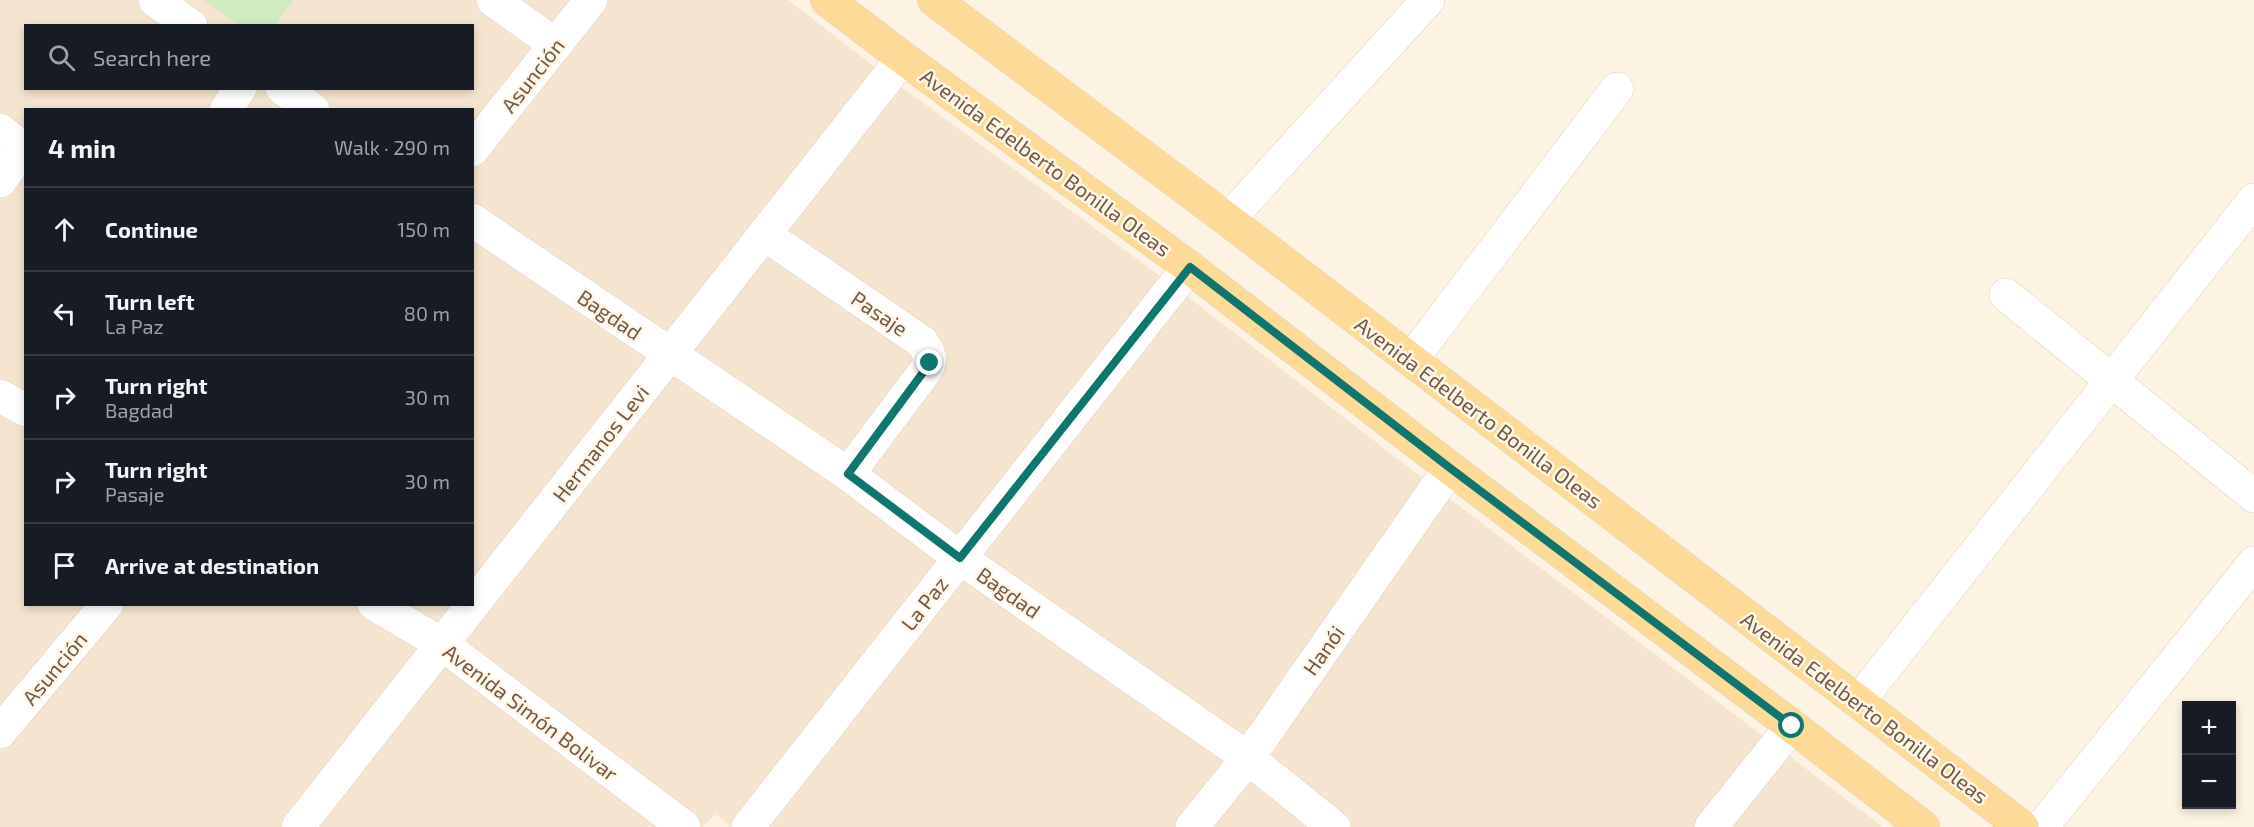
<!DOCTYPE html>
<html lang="en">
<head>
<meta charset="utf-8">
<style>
	body { margin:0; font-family:"Exo 2",sans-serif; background:#242831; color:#f1f3f6 }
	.controls { position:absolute; right:18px; bottom:18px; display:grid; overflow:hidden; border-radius:0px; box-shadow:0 3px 9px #0003 }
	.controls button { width:54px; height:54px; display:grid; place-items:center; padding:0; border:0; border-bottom:2px solid #363941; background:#171b24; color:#f1f3f6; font:30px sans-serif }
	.stop { position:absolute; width:18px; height:18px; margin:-14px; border:4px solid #0f766e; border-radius:50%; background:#fff }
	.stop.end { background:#0f766e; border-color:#fff; box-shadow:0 2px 6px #0008 }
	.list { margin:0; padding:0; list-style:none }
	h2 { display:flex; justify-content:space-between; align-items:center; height:78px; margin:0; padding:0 24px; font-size:26px }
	h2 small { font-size:20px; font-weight:400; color:#9ea1a6 }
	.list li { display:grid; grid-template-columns:39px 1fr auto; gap:18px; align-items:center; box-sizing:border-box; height:84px; padding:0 24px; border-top:2px solid #363941 }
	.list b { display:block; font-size:22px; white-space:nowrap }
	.list p { margin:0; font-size:20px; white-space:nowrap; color:#9ea1a6 }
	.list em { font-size:20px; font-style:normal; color:#9ea1a6 }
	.icon { flex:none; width:33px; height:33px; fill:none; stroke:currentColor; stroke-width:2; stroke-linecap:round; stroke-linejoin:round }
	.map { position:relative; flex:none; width:2254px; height:827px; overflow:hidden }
	.search { position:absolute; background:#171b24; box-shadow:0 3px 9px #0003; left:24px; top:24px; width:450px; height:66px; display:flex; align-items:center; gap:15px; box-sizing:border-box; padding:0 21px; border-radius:0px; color:#9ea1a6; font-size:22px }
	.panel { position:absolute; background:#171b24; box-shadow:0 3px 9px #0003; left:24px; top:108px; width:450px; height:498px; border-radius:0px }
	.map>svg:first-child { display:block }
	.residential { fill:#f5e5d0; fill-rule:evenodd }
	.green { fill:#d0ebc0 }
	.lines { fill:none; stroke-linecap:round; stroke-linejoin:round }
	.minor-casing { stroke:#e1cfbd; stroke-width:34 }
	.major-casing { stroke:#dbd4cf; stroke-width:34 }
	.minor { stroke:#fff; stroke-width:33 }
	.major { stroke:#feda98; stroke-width:33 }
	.route { stroke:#0f766e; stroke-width:8 }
	.labels { text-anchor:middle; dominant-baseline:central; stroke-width:5; stroke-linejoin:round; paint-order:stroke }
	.street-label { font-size:21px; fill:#755848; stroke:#fff7e8 }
</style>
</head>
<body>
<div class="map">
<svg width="2254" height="827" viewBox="0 0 2254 827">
	<rect width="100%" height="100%" fill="#fdf3e2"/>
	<path class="residential" d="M0,0H788L888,77L1174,286L1434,487L1883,827H732L715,814L703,827H0ZM26,26H472V88H26ZM26,110H472V604H26Z"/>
	<polygon class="green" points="204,0 294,0 275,25 239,25"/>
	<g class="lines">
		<g class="minor-casing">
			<g id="minor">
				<polyline points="155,0 191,26"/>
				<polyline points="493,0 556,45"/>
				<polyline points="282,88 313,110"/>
				<polyline points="226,110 240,88"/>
				<polyline points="0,130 26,151"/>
				<polyline points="472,150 591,0"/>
				<polyline points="0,181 23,149"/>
				<polyline points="472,220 848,474 960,558 1248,758 1334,827"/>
				<polyline points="1228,220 1428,0"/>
				<path d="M764,234L922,342C929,353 933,358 926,370L848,474"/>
				<polyline points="2006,295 2254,496"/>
				<polyline points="1411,360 1617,89"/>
				<polyline points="0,396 26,410"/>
				<polyline points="374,604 442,644 684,827"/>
				<polyline points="1858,702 2254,200"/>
				<polyline points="0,732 107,604"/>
				<polyline points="298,827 903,58"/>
				<polyline points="748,827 1189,267"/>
				<polyline points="1192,827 1248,758 1450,468"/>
				<polyline points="1711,827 1792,726"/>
				<polyline points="2042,827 2254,563"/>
			</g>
		</g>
		<g class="major-casing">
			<g id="major">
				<polyline points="827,0 903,58 1189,267 1450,468 1792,726 1923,827"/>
				<polyline points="934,0 1228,220 2022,827"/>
			</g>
		</g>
		<use href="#minor" class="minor"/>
		<use href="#major" class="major"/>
	</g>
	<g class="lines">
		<polyline class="route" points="930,363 848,474 960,558 1190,267 1450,468 1792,726"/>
	</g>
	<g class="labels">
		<g class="street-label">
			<text transform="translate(532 75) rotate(-52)">Asunción</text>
			<text transform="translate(1046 162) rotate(36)">Avenida Edelberto Bonilla Oleas</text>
			<text transform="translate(880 313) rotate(34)">Pasaje</text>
			<text transform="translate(610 314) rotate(34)">Bagdad</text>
			<text transform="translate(1479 412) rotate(37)">Avenida Edelberto Bonilla Oleas</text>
			<text transform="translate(600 443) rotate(-52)">Hermanos Levi</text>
			<text transform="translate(1009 592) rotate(35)">Bagdad</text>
			<text transform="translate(924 603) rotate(-52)">La Paz</text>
			<text transform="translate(1323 650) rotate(-55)">Hanói</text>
			<text transform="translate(54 668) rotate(-50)">Asunción</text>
			<text transform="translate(1865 707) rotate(37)">Avenida Edelberto Bonilla Oleas</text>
			<text transform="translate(531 712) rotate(37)">Avenida Simón Bolivar</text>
		</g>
	</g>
</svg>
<div class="controls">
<button>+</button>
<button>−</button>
</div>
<div class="stop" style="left:1792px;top:726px"></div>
<div class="stop end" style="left:930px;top:363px"></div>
<div class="search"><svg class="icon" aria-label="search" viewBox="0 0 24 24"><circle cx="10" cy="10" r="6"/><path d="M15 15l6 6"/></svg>Search here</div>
<section class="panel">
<h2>4 min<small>Walk · 290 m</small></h2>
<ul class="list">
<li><svg class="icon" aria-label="ahead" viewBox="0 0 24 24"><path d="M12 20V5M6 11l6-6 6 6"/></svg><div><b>Continue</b></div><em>150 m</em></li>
<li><svg class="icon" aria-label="left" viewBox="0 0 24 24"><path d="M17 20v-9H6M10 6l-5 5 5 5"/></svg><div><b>Turn left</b><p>La Paz</p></div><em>80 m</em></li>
<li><svg class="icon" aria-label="right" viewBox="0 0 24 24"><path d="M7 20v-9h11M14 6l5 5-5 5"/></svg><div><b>Turn right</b><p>Bagdad</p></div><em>30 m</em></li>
<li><svg class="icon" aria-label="right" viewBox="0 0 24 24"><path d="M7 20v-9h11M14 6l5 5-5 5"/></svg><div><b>Turn right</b><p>Pasaje</p></div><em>30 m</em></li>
<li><svg class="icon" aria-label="arrive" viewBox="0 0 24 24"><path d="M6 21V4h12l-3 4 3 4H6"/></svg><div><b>Arrive at destination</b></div></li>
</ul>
</section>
</div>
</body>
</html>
